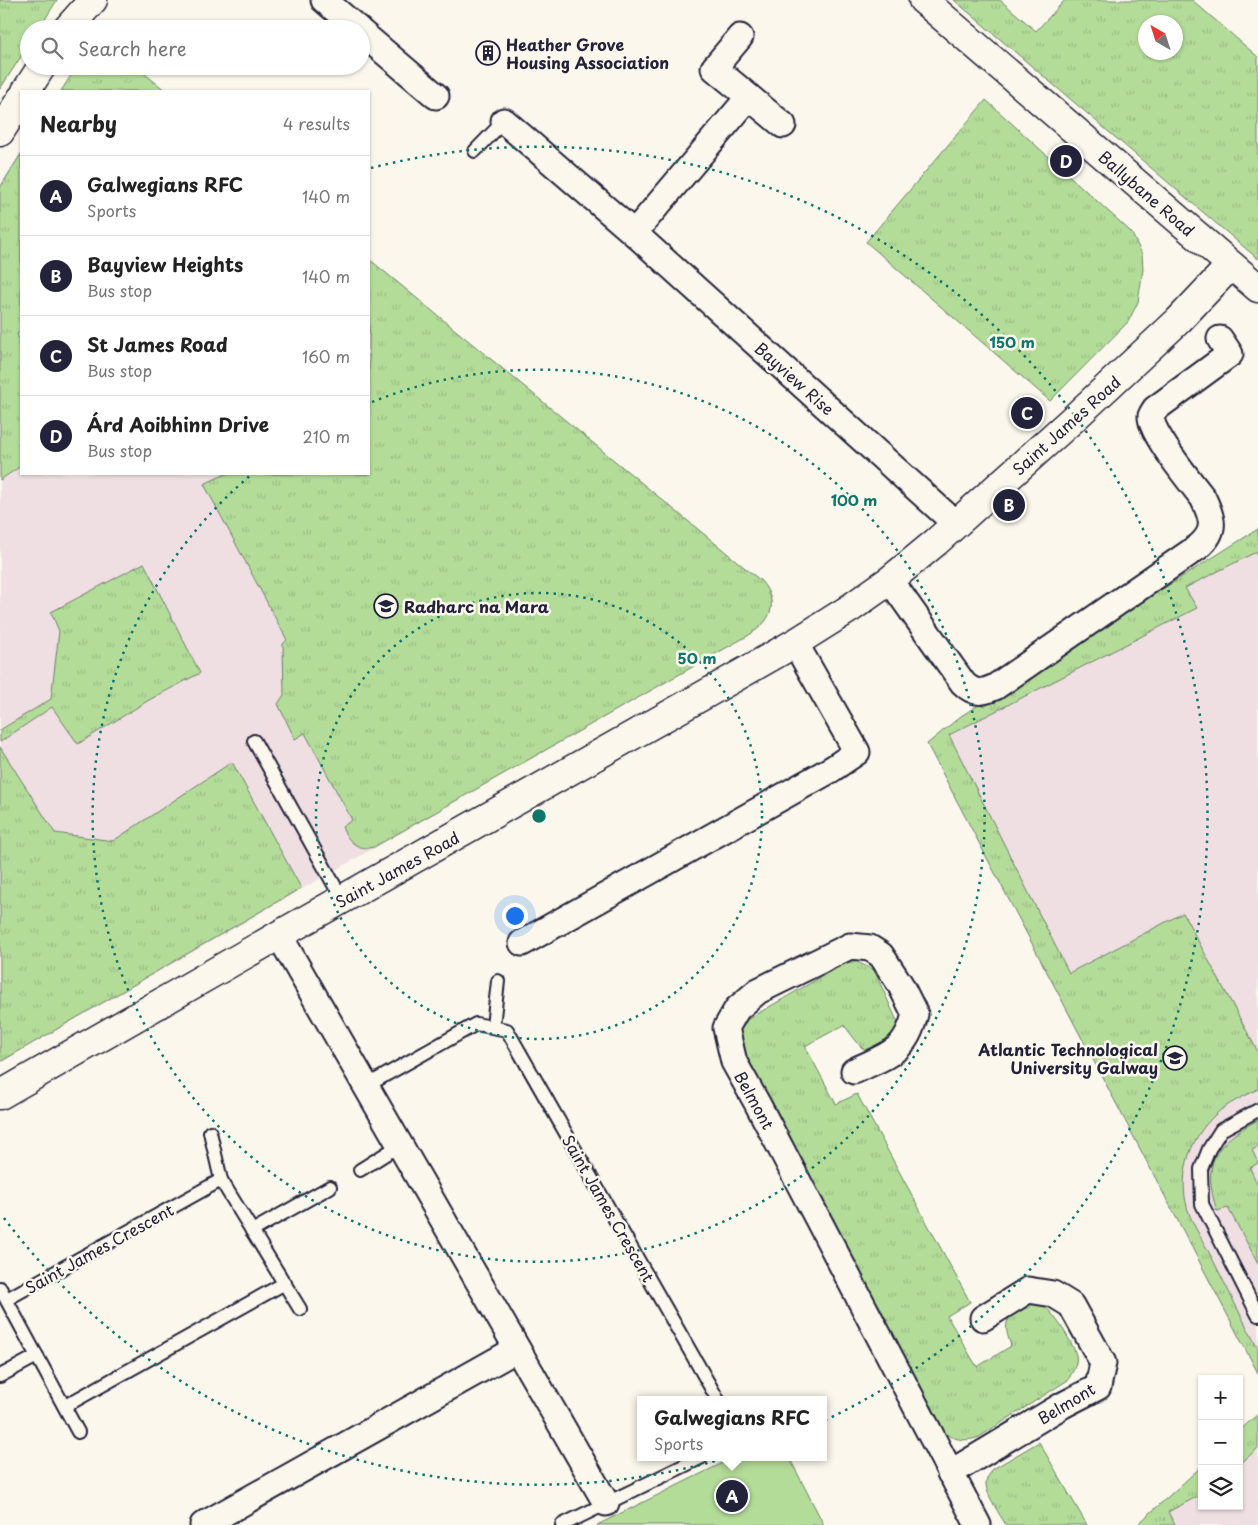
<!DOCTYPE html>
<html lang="en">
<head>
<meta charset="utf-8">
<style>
	body { margin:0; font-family:"Playpen Sans",sans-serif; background:#f2f2f2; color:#222 }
	.controls { position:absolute; right:15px; bottom:15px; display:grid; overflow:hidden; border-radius:0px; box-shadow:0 1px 4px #0004 }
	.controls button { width:45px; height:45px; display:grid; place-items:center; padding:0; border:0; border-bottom:1px solid #e0e0e0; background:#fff; color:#222; font:25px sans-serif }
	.compass { position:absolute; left:1138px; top:15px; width:45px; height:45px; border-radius:50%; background:#fff; box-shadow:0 1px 4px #0004; rotate:321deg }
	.you { position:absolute; left:514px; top:915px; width:18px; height:18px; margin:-12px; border:4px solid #fff; border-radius:50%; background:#1a73e8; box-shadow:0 0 0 8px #1a73e833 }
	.badge { display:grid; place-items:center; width:32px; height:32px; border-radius:50%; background:#22223b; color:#fff; font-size:16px; font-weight:700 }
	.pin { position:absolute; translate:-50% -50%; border:2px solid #fff; box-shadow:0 1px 5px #0006 }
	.popup { position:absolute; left:637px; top:1396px; width:190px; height:65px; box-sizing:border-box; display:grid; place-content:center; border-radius:0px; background:#fff; filter:drop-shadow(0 1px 4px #0005); font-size:16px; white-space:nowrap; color:#767676 }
	.popup b { font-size:19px; color:#222 }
	.popup::after { content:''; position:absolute; left:50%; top:100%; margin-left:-10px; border:10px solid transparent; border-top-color:#fff }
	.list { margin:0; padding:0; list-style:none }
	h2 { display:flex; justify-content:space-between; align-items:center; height:65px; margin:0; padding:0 20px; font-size:21px }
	h2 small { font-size:16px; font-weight:400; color:#767676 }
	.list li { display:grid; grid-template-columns:32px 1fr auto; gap:15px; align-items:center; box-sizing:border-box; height:80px; padding:0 20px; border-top:1px solid #e0e0e0 }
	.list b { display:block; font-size:19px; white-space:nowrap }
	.list p { margin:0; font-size:16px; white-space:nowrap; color:#767676 }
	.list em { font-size:16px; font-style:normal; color:#767676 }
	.icon { flex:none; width:28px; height:28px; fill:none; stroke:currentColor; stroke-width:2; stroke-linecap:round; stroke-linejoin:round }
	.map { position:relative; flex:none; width:1258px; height:1525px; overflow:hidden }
	.search { position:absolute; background:#fff; box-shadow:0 1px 4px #0004; left:20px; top:20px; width:350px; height:55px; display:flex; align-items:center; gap:12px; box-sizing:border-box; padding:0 18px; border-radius:28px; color:#767676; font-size:19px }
	.panel { position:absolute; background:#fff; box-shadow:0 1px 4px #0004; left:20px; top:90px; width:350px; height:385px; border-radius:0px }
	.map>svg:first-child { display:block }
	.built { fill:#efdfe2 }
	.grass { fill:url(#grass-tufts); stroke:#6b7f6a; fill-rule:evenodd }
	.pitch { fill:#b4dc99; stroke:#6b7f6a }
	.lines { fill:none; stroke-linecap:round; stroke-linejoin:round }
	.service-casing { stroke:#22223b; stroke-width:16 }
	.minor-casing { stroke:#22223b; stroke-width:29 }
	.tertiary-casing { stroke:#22223b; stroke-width:31 }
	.secondary-casing { stroke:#22223b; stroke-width:31 }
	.service { stroke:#fbf7ec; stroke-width:12 }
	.minor { stroke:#fbf7ec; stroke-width:25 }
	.tertiary { stroke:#fbf7ec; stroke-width:28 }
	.secondary { stroke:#fbf7ec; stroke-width:28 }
	.ring { fill:none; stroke:#0f766e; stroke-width:2.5; stroke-dasharray:2.5 5 }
	.labels { text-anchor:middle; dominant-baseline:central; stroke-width:5; stroke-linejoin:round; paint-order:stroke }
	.poi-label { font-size:16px; font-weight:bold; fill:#22223b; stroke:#fbf7ec; text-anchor:start }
	.street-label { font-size:16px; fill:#22223b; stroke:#fbf7ec }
	.centre { fill:#0f766e; stroke:#fbf7ec; stroke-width:2.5 }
	.ring-label { font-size:15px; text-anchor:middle; font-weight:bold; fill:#0f766e; stroke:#fbf7ec; stroke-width:5; stroke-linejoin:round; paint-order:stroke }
</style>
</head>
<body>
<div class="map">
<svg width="1258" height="1525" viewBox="0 0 1258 1525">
	<defs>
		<pattern id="grass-tufts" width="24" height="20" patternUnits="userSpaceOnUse" patternTransform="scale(1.25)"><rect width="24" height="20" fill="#b4dc99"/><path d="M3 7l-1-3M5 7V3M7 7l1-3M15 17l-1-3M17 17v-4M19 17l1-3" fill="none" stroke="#9abc85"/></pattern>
	</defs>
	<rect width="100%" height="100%" fill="#fbf7ec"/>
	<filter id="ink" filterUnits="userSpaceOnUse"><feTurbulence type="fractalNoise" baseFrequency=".02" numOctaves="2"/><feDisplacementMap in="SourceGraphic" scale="10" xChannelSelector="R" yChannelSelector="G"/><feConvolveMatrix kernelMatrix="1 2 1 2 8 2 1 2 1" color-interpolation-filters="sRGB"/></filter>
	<g filter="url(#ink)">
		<g class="built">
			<polygon points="21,152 21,474 369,474 369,259 761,581 767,588 772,601 771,612 767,620 763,626 748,636 302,889 0,1063 0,185"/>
			<polygon points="1258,529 1258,1373 927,744 961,716"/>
			<polygon points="1258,1414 1258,1525 1137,1525 1202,1466 1202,1506 1239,1506 1239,1431"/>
		</g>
		<g class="grass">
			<polygon points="0,0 57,0 39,29 29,29 29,44 0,89"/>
			<path d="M954,0H1000L1036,31L1065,0H1192L1258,57V259ZM1176,22V52H1146V22Z"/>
			<polygon points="77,66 135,66 166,91 61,91"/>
			<polygon points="986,100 1131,232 1142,254 1143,269 1138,302 1128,322 1050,401 866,242"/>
			<polygon points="21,154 21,331 17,334 21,344 21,466 0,480 0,188"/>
			<path d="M369,259L761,581C780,604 771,621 749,635L374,847C357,851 348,841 342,827L352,820L305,733L295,739L278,704L284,695L283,644L287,640L204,484L226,474H369Z"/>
			<path d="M1258,529V551L1185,588L1197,608L949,735L1069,973L1183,913L1258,1052V1089C1244,1097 1227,1103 1215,1115C1188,1140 1176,1180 1190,1216C1196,1231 1206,1246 1213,1260C1228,1290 1243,1320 1258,1349V1373L927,744L961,716Z"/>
			<polygon points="144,563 200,673 149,700 78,744 52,707 0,742 0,730 51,699 59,631 51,612"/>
			<polygon points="0,747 55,833 113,841 232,762 301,888 0,1062"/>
			<path d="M847,962H857L874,970L898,1023L896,1032L884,1041L865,1050L860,1046L844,1025L805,1046L836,1104L857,1094L970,1302L947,1316L977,1367L1011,1346C1009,1339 1005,1330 1007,1323C1010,1310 1029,1299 1041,1304C1052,1309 1073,1343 1076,1355C1078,1364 1072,1373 1068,1380L979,1437C966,1442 956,1440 944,1433L778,1120L739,1050L737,1029L743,1022Z"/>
			<path d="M1258,1120V1147L1252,1150L1258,1163L1250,1168L1258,1186V1263L1228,1208L1217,1211C1201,1163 1215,1142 1258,1120Z"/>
			<polygon points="1258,1414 1258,1448 1239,1465 1239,1431"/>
			<path d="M1039,1442L1087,1525H1006C1000,1515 986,1494 986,1484C986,1478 990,1474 993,1469Z"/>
			<polygon points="1202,1466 1202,1494 1168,1512 1175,1525 1137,1525"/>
		</g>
		<polygon class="pitch" points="735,1457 789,1457 824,1525 597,1525"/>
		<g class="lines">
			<g class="service-casing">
				<g id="service">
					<polyline points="475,151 504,121"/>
					<polyline points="254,741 342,899"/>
					<polyline points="493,1026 498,981"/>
					<polyline points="366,1086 476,1024 507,1030 718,1400"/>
					<polyline points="1258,1110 1221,1130 1209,1149 1201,1169 1202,1204 1258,1315"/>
					<polyline points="210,1132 221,1180 300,1309"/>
					<polyline points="360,1170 400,1145"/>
					<polyline points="252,1231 330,1187"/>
					<polyline points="0,1288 78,1432"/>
					<polyline points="7,1299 221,1180"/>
					<polyline points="0,1376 37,1356"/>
					<polyline points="65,1406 285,1283"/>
					<polyline points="562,1525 702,1457"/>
				</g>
			</g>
			<g class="minor-casing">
				<g id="minor">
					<polyline points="324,0 358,29"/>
					<polyline points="361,32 436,96"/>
					<polyline points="740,37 714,68 783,125"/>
					<polyline points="504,121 634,233 956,524"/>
					<polyline points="634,233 749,97"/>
					<path d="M890,580L963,683C974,694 982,693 995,687L1198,547C1217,531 1213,519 1203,498C1192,484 1149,431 1151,416C1152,413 1154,411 1155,409L1230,354L1220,339"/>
					<polyline points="279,935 606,1503"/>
					<polyline points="522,943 832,769 857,752 795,643"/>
					<path d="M854,1071C887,1055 906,1053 915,1014L900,984L881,955L870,948L850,946L758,991L737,1009L726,1028L734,1062L757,1103L978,1525"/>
					<polyline points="950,1473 1063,1405 1098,1387 1103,1363 1071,1305 1053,1294 1028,1290 983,1318"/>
					<polyline points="203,1525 517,1349"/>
				</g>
			</g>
			<g class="tertiary-casing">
				<g id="tertiary">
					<polyline points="67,29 93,0"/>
					<polyline points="26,91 42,66"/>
					<polyline points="0,132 21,99"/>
					<polyline points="0,1095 279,935 711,691 795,643 849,609 890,580 936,542 1073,419 1178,321 1230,266"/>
				</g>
			</g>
			<g class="secondary-casing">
				<polyline id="secondary" points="923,0 1258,288"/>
			</g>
			<use href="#service" class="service"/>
			<use href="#minor" class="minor"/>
			<use href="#tertiary" class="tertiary"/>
			<use href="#secondary" class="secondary"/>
		</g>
	</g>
	<g class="ring">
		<circle cx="539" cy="816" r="223"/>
		<path d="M372 402A446 446 0 1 1 252 474"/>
		<path d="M371 168A669 669 0 1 1 1 1214"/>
	</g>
	<defs>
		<g id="building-ring" transform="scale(1.25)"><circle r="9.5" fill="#fbf7ec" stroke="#22223b" stroke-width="1.5"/><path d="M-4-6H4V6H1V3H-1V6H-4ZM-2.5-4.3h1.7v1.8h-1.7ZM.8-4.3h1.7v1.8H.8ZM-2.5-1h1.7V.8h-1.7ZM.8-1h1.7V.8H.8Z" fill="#22223b"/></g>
		<g id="school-ring" transform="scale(1.25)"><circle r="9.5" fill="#fbf7ec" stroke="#22223b" stroke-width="1.5"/><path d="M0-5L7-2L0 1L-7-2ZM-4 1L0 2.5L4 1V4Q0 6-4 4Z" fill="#22223b"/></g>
		<g id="university-ring" transform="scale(1.25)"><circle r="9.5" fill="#fbf7ec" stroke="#22223b" stroke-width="1.5"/><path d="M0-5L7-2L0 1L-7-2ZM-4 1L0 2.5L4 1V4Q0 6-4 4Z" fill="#22223b"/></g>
	</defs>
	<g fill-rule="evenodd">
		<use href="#building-ring" x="488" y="53"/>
		<use href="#school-ring" x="386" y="606"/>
		<use href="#university-ring" x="1175" y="1058"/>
	</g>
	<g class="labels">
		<g class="poi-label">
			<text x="506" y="44">Heather Grove<tspan x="506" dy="18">Housing Association</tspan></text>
			<text x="404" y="606">Radharc na Mara</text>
			<text x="1158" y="1049" text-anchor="end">Atlantic Technological<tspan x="1158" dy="18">University Galway</tspan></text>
		</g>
		<g class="street-label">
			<text transform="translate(1147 193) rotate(41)">Ballybane Road</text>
			<text transform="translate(795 378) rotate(42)">Bayview Rise</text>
			<text transform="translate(1066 425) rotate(-42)">Saint James Road</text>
			<text transform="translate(397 869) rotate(-29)">Saint James Road</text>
			<text transform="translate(755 1100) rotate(61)">Belmont</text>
			<text transform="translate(609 1208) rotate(60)">Saint James Crescent</text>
			<text transform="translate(99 1248) rotate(-29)">Saint James Crescent</text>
			<text transform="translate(1066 1403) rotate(-31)">Belmont</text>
		</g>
	</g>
	<circle cx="539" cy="816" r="8" class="centre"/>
	<g class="ring-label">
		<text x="1012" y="348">150 m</text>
		<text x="854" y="506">100 m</text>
		<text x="697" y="664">50 m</text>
	</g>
</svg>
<div class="controls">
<button>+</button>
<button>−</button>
<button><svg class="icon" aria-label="layers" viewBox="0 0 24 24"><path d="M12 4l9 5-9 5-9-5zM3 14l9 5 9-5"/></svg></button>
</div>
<svg class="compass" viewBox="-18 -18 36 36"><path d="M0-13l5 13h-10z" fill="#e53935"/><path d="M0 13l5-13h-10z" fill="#767676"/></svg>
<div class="you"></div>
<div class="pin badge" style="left:732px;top:1496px">A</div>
<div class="popup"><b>Galwegians RFC</b>Sports</div>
<div class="pin badge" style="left:1009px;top:505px">B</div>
<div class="pin badge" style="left:1027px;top:413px">C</div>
<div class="pin badge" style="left:1066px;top:161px">D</div>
<div class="search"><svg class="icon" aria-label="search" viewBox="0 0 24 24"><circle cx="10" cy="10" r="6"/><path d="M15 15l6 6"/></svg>Search here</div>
<section class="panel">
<h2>Nearby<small>4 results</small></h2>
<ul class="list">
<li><span class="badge">A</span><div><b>Galwegians RFC</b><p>Sports</p></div><em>140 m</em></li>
<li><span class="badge">B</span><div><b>Bayview Heights</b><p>Bus stop</p></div><em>140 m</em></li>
<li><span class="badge">C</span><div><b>St James Road</b><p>Bus stop</p></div><em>160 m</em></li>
<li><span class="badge">D</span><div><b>Árd Aoibhinn Drive</b><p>Bus stop</p></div><em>210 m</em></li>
</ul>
</section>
</div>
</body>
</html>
